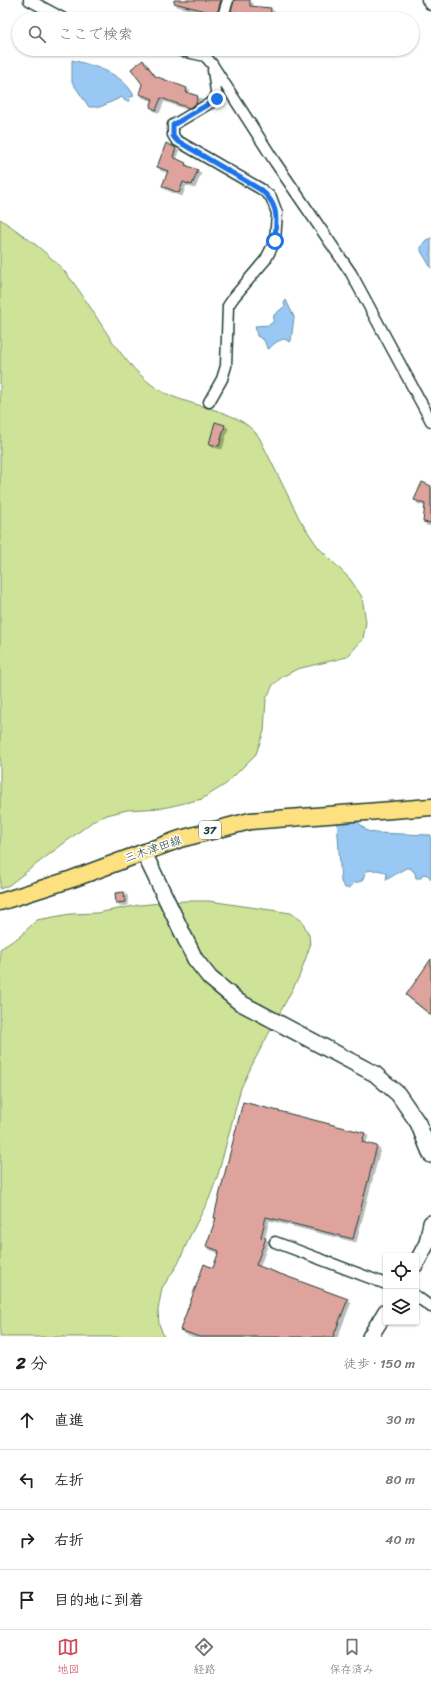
<!DOCTYPE html>
<html lang="ja">
<head>
<meta charset="utf-8">
<style>
	body { margin:0; font-family:Sriracha,"Klee One",sans-serif; background:#f2f2f2; color:#202124 }
	.controls { position:absolute; right:12px; bottom:12px; display:grid; overflow:hidden; border-radius:4px; box-shadow:0 1px 3px #0004 }
	.controls button { width:36px; height:36px; display:grid; place-items:center; padding:0; border:0; border-bottom:1px solid #e0e0e0; background:#fff; color:#202124; font:20px sans-serif }
	.stop { position:absolute; width:12px; height:12px; margin:-9px; border:3px solid #1a73e8; border-radius:50%; background:#fff }
	.stop.end { background:#1a73e8; border-color:#fff; box-shadow:0 1px 4px #0008 }
	.list { margin:0; padding:0; list-style:none }
	h2 { display:flex; justify-content:space-between; align-items:center; height:52px; margin:0; padding:0 16px; font-size:17px }
	h2 small { font-size:13px; font-weight:400; color:#757577 }
	.list li { display:grid; grid-template-columns:26px 1fr auto; gap:12px; align-items:center; box-sizing:border-box; height:60px; padding:0 16px; border-top:1px solid #e0e0e0 }
	.list b { display:block; font-size:15px; white-space:nowrap }
	.list em { font-size:13px; font-style:normal; color:#757577 }
	.icon { flex:none; width:22px; height:22px; fill:none; stroke:currentColor; stroke-width:2; stroke-linecap:round; stroke-linejoin:round }
	.map { position:relative; flex:none; width:431px; height:1337px; overflow:hidden }
	.search { position:absolute; background:#fff; box-shadow:0 1px 3px #0004; left:12px; right:12px; top:12px; height:44px; display:flex; align-items:center; gap:10px; box-sizing:border-box; padding:0 14px; border-radius:22px; color:#757577; font-size:15px }
	.sheet { height:292px; background:#fff }
	nav { display:flex; justify-content:space-around; align-items:center; box-sizing:border-box; height:56px; border-top:1px solid #e0e0e0; background:#fff; font-size:11px; color:#757577 }
	nav a { display:grid; justify-items:center; gap:2px }
	nav .on { color:#d1495b }
	.map>svg:first-child { display:block }
	.green { fill:#cee398; stroke:#769066 }
	.water { fill:#99c8f4; stroke:#6890a7 }
	.building { fill:#dda39c; stroke:#1f3d34; filter:url(#shadow) }
	.lines { fill:none; stroke-linecap:round; stroke-linejoin:round }
	.street-casing { stroke:#1f3d34; stroke-width:13 }
	.secondary-casing { stroke:#1f3d34; stroke-width:18 }
	.primary-casing { stroke:#1f3d34; stroke-width:19 }
	.street { stroke:#fff; stroke-width:10 }
	.secondary { stroke:#fff; stroke-width:15 }
	.primary { stroke:#fde080; stroke-width:16 }
	.route { stroke:#1a73e8; stroke-width:5 }
	.labels { text-anchor:middle; dominant-baseline:central; stroke-width:3; stroke-linejoin:round; paint-order:stroke }
	.shield { fill:#fff; stroke:#627771; stroke-width:1 }
	.shield-label { font-size:11px; font-weight:bold; fill:#1f3d34 }
	.street-label { font-size:12px; fill:#1f3d34; stroke:#fff }
</style>
</head>
<body>
<div class="map">
<svg width="431" height="1337" viewBox="0 0 431 1337">
	<defs>
		<filter id="shadow"><feDropShadow dx="3" dy="3" stdDeviation="0" flood-color="#0004"/></filter>
	</defs>
	<rect width="100%" height="100%" fill="#fff"/>
	<filter id="ink" filterUnits="userSpaceOnUse"><feTurbulence type="fractalNoise" baseFrequency=".025" numOctaves="2"/><feDisplacementMap in="SourceGraphic" scale="8" xChannelSelector="R" yChannelSelector="G"/><feConvolveMatrix kernelMatrix="1 2 1 2 8 2 1 2 1" color-interpolation-filters="sRGB"/></filter>
	<g filter="url(#ink)">
		<g class="green">
			<path d="M0,219C25,236 55,257 73,282C99,317 117,358 152,385C183,409 236,405 259,437L300,520L318,547L350,579L362,597L366,622L363,639L347,657L297,669L282,677L273,685L266,699L264,731L256,754L226,784L202,799L163,808L127,810L107,815L92,822L9,885L0,889Z"/>
			<polygon points="183,901 209,901 291,913 302,921 309,935 310,946 299,977 253,1063 241,1088 218,1175 209,1199 190,1236 178,1264 162,1288 158,1310 159,1324 164,1337 0,1337 0,949 19,937 37,920 70,914 97,913 139,905"/>
		</g>
		<g class="water">
			<path d="M72,60C95,66 123,73 134,96L130,97L129,101H125L122,97L100,107H89L72,82Z"/>
			<polygon points="431,238 431,268 421,251 421,246 426,240"/>
			<path d="M286,300L294,317L291,341L289,342L285,339C278,340 273,344 269,349L267,348L264,340L257,336L255,326L269,325L273,322L274,315L285,306L284,303Z"/>
			<path d="M337,820H356L367,831L376,833L431,835V879L428,875L423,874L421,878H416L415,873L410,868H406L386,880L387,874C381,869 374,870 366,871L362,881L354,883L350,888H345L341,882Z"/>
		</g>
		<g class="building">
			<polygon points="174,0 221,0 217,14 174,3"/>
			<polygon points="234,0 250,0 250,6 271,8 270,19 229,19"/>
			<polygon points="143,60 155,76 187,88 186,92 198,96 196,104 189,108 161,98 156,110 150,107 153,99 139,94 142,84 131,69"/>
			<polygon points="166,143 176,148 173,157 186,163 185,165 198,170 192,185 183,182 179,193 162,186 168,171 157,167"/>
			<polygon points="215,422 225,425 219,446 209,444"/>
			<polygon points="422,482 431,486 431,523 423,522 425,504 414,500"/>
			<polygon points="124,892 125,902 116,903 115,893"/>
			<polygon points="431,959 431,1015 406,995"/>
			<polygon points="243,1102 365,1133 362,1142 377,1146 353,1239 266,1217 261,1237 266,1238 256,1265 348,1299 333,1337 199,1337 180,1330 204,1264 213,1268 219,1251 206,1246 216,1218 214,1218 217,1204"/>
		</g>
		<g class="lines">
			<g class="street-casing">
				<g id="street">
					<polyline points="29,0 64,19"/>
					<polyline points="427,0 431,5"/>
					<polyline points="222,19 228,0"/>
					<polyline points="173,49 205,56 212,64 275,162 351,273 431,421"/>
					<polyline points="209,402 222,379 226,366 228,306 234,297 266,259 275,241 277,213 271,197 261,189 176,140 173,135 173,125 217,99 213,70"/>
					<polyline points="275,1242 386,1284"/>
					<polyline points="416,1296 431,1307"/>
				</g>
			</g>
			<g class="secondary-casing">
				<g id="secondary">
					<polyline points="144,853 195,959 210,978 239,1002 375,1074 398,1094 418,1123 431,1155"/>
					<polyline points="416,1264 427,1243 431,1223"/>
					<polyline points="370,1337 386,1311"/>
				</g>
			</g>
			<g class="primary-casing">
				<polyline id="primary" points="0,902 72,879 180,839 250,821 431,807"/>
			</g>
			<use href="#street" class="street"/>
			<use href="#secondary" class="secondary"/>
			<use href="#primary" class="primary"/>
		</g>
	</g>
	<g class="lines" filter="url(#ink)">
		<path class="route" d="M217,99L173,125V136L176,140L261,190C280,206 276,218 275,241"/>
	</g>
	<g class="labels">
		<rect class="shield" x="199" y="821" width="22" height="18" rx="3"/>
		<g class="shield-label">
			<text x="210" y="830">37</text>
		</g>
		<g class="street-label">
			<text transform="translate(153 849) rotate(-19)">三木津田線</text>
		</g>
	</g>
</svg>
<div class="controls">
<button><svg class="icon" aria-label="locate" viewBox="0 0 24 24"><circle cx="12" cy="12" r="6"/><path d="M12 2v4M12 18v4M2 12h4M18 12h4"/></svg></button>
<button><svg class="icon" aria-label="layers" viewBox="0 0 24 24"><path d="M12 4l9 5-9 5-9-5zM3 14l9 5 9-5"/></svg></button>
</div>
<div class="stop" style="left:275px;top:241px"></div>
<div class="stop end" style="left:217px;top:99px"></div>
<div class="search"><svg class="icon" aria-label="search" viewBox="0 0 24 24"><circle cx="10" cy="10" r="6"/><path d="M15 15l6 6"/></svg>ここで検索</div>
</div>
<section class="sheet">
<h2>2 分<small>徒歩 · 150 m</small></h2>
<ul class="list">
<li><svg class="icon" aria-label="ahead" viewBox="0 0 24 24"><path d="M12 20V5M6 11l6-6 6 6"/></svg><div><b>直進</b></div><em>30 m</em></li>
<li><svg class="icon" aria-label="left" viewBox="0 0 24 24"><path d="M17 20v-9H6M10 6l-5 5 5 5"/></svg><div><b>左折</b></div><em>80 m</em></li>
<li><svg class="icon" aria-label="right" viewBox="0 0 24 24"><path d="M7 20v-9h11M14 6l5 5-5 5"/></svg><div><b>右折</b></div><em>40 m</em></li>
<li><svg class="icon" aria-label="arrive" viewBox="0 0 24 24"><path d="M6 21V4h12l-3 4 3 4H6"/></svg><div><b>目的地に到着</b></div></li>
</ul>
</section>
<nav>
<a class="on"><svg class="icon" aria-label="map" viewBox="0 0 24 24"><path d="M3 6l6-2 6 2 6-2v14l-6 2-6-2-6 2zM9 4v14M15 6v14"/></svg>地図</a>
<a><svg class="icon" aria-label="directions" viewBox="0 0 24 24"><path d="M12 3l9 9-9 9-9-9zM9 14v-3h6M13 9l2 2-2 2"/></svg>経路</a>
<a><svg class="icon" aria-label="saved" viewBox="0 0 24 24"><path d="M7 4h10v16l-5-4-5 4z"/></svg>保存済み</a>
</nav>
</body>
</html>
